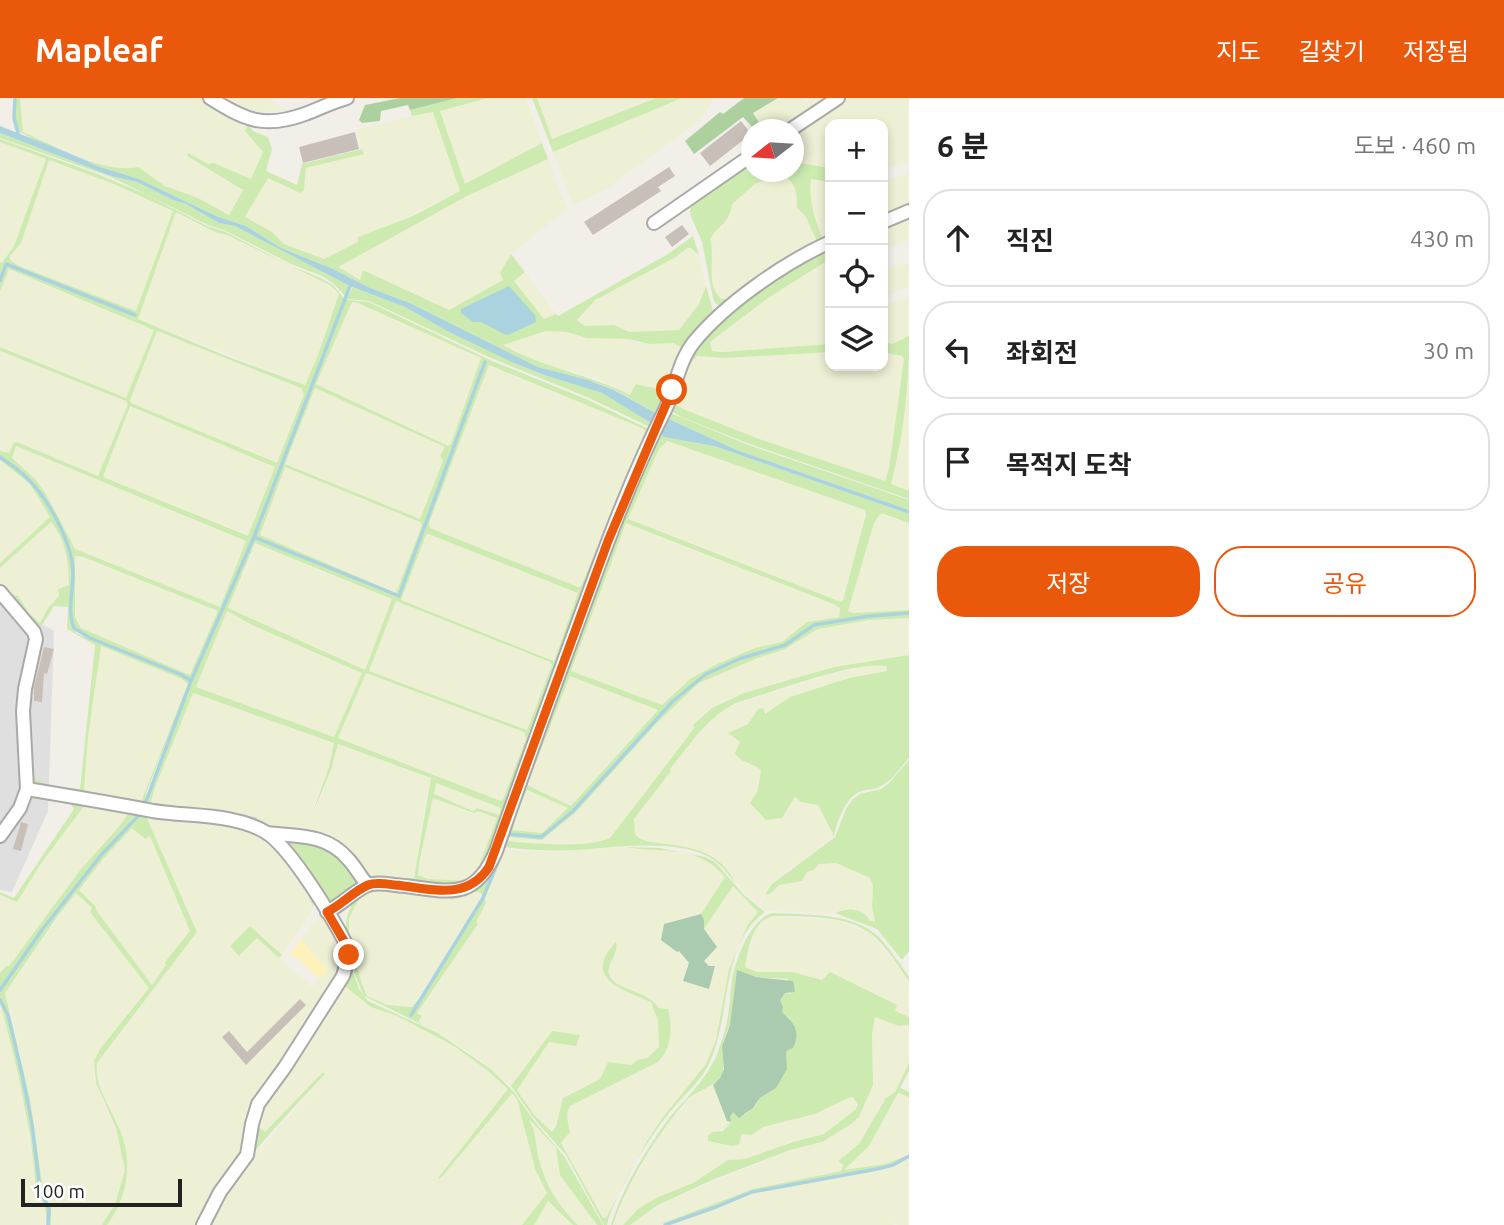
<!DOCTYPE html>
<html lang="ko">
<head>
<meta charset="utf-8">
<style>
	body { margin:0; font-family:Ubuntu,"Noto Sans KR",sans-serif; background:#f6f6f6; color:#222 }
	.controls { position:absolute; right:21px; top:21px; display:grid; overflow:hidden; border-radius:14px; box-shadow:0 4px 10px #0003 }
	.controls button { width:63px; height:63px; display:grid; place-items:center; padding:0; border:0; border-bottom:2px solid #e0e0e0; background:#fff; color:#222; font:35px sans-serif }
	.compass { position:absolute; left:741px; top:21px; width:63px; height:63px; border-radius:50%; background:#fff; box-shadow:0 4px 10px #0003; rotate:253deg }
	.scale { position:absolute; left:21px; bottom:18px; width:161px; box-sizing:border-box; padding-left:7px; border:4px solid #222; border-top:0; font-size:19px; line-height:24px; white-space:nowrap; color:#222; -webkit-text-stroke:5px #fff; paint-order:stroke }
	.stop { position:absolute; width:21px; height:21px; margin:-16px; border:5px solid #ea580c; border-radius:50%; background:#fff }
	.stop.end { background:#ea580c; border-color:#fff; box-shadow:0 2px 7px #0008 }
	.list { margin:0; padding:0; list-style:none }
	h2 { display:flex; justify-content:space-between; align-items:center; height:91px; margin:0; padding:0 28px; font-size:30px }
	h2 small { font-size:23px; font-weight:400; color:#767676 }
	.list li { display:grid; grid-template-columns:46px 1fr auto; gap:21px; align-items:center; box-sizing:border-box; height:98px; margin:0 14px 14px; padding:0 14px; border:2px solid #e0e0e0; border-radius:28px }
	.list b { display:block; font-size:26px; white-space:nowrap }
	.list em { font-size:23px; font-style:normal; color:#767676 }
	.actions { display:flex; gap:14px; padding:21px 28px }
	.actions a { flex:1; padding:16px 0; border:2px solid #ea580c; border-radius:28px; text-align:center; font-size:24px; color:#ea580c }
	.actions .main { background:#ea580c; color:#fff }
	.icon { flex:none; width:38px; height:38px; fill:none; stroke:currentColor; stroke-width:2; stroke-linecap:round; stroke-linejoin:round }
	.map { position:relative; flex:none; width:909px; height:1127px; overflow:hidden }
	header { display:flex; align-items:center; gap:42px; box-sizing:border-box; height:98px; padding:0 35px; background:#ea580c; color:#fff }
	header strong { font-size:33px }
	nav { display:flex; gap:38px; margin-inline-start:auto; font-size:24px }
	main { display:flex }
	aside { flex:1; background:#fff }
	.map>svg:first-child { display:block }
	.residential { fill:#e0dfdf }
	.farmland { fill:#eef0d5 }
	.grass { fill:#cdebb0; fill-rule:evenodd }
	.forest { fill:#add19e }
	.sand { fill:#fff1ba }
	.cemetery { fill:#aacbaf }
	.water { fill:#aad3df }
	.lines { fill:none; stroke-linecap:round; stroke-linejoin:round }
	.stream { stroke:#aad3df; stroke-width:3.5 }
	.building { fill:#c7bfb8 }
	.street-casing { stroke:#a9a9a9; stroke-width:16 }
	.street { stroke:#fff; stroke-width:12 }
	.route { stroke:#ea580c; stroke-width:9 }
</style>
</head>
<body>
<header>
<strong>Mapleaf</strong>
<nav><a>지도</a><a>길찾기</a><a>저장됨</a></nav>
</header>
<main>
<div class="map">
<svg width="909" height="1127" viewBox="0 0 909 1127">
	<rect width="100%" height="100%" fill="#f2efe9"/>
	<polygon class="residential" points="0,503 54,533 48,713 12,794 0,792"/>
	<g class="farmland">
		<polygon points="20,0 202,0 237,22 245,22 248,26 245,33 263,54 251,81 208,66 188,55 187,59 243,92 229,117 198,100 165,88 138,69 128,71 106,69 23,34"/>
		<polygon points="222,0 269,0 287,13 254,14 233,7"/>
		<polygon points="488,0 526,0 542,45 465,86 439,13"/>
		<polygon points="537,0 656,0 551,41"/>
		<polygon points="682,0 713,0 703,20 606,91 573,107 553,54"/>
		<polygon points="778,0 802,0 805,4 811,0 832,0 782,31 763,31 753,15"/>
		<polygon points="849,0 909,0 909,65 883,70 883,26 830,26 830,70 794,64 794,36"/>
		<polygon points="433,13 460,93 324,161 284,146 245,120 268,80 304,92 306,70 363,56 357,31"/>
		<polygon points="0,44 46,61 14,148 2,165 0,164"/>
		<polygon points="548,61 567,111 511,156 500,175 504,182 448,212 364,172 360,183 337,168 467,98"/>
		<polygon points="48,62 114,86 174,113 136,214 19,168 10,162 10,158 21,145"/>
		<polygon points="909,76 909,108 883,118 883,83"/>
		<polygon points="779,77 793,84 796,91 797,110 806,119 819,148 732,200 722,201 715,193 710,165 713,156 710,141 718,128 726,125 730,119 732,106 755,86"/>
		<polygon points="810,81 830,84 830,137 822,140 813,117 809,94"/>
		<polygon points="176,114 215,134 227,137 313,178 330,187 339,196 318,257 305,287 138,221"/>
		<polygon points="909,120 909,142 883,152 883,130"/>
		<polygon points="687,150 691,150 699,157 706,188 699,206 679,232 630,234 614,227 584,228 577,222 595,202 676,159"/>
		<polygon points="828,163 830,166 830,246 750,253 712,253 710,244 768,200"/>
		<polygon points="901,166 909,167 909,189 883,199 883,173"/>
		<polygon points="8,171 155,232 126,300 0,249 0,194"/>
		<polygon points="525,174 556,216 544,222 513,183"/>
		<polygon points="909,198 909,238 892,246 883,243 883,208"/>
		<polygon points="352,204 358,205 481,260 451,346 448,348 316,286"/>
		<polygon points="157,233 301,290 304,296 277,366 131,305 129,302"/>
		<polygon points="546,233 567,234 587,240 629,241 638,245 673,245 681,249 677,259 678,263 667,293 636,286 631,297 595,280 540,265 502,247"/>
		<polygon points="0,253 126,303 128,306 98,378 17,344 14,345 9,355 6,356 0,353"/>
		<polygon points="830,254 830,268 883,268 883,254 902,258 904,261 889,370 885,383 762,342 688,313 676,307 674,303 690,266 697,258 726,260"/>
		<polygon points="489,267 642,330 646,334 581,487 578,489 430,431 429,425"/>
		<polygon points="909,271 909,393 891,387 897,363"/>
		<polygon points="315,289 446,350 441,360 444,363 421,421 285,366"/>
		<polygon points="130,308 276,369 248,439 103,379"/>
		<polygon points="667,343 865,412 856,454 841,504 627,421 659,351"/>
		<polygon points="16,348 246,443 220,509 75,452 46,396 12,360"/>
		<polygon points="0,362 30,386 50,419 0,465"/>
		<polygon points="285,369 420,424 423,428 396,495 260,437"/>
		<polygon points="880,416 909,425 909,512 853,515 848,514 849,509 874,425"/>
		<polygon points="51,424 61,439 68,460 69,487 58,491 59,498 48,510 40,525 30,516 18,498 10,496 0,486 0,470"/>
		<polygon points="626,425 836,507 840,511 839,519 816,522 782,544 755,550 715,567 690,581 662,607 571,574"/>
		<polygon points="426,436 579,495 554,563 401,502"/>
		<polygon points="255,444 392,501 365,572 228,510 252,457"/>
		<polygon points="75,458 136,479 219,513 190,577 81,530 75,519"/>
		<polygon points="396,503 550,564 552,567 528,632 368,573"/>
		<polygon points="227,513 254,528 362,575 334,639 196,589"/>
		<polygon points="909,520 909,557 834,569 744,595 723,603 701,618 683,645 610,740 603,744 584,745 539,746 507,743 508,739 542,742 552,735 575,715 657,625 699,585 760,559 783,552 818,531 869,522"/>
		<polygon points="100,548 182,581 188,585 141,704 84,693 88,638"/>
		<polygon points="879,566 888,568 887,573 849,580 790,599 764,616 754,616 748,626 729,635 740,644 746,665 756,667 761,672 758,692 750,705 766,722 784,718 795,699 801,704 818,707 834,738 771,785 758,806 745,796 730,775 712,757 696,752 642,743 635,736 633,721 637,716 671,673 670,671 708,625 725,610 832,576"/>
		<polygon points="365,575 524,634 526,641 503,701 501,703 337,640"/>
		<polygon points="569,577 658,611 571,708 527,687"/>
		<polygon points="193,595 334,645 329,669 312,711 312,719 331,672 337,646 431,680 424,713 414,780 369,780 278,734 255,725 257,719 151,705 154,692"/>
		<polygon points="436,684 501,710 499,717 477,710 474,713 433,696"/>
		<polygon points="527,692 569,710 568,712 542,735 512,732 515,719"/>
		<polygon points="433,700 473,715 478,713 497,720 479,768 468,783 428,781 418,777 419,765"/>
		<polygon points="88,703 132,711 117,731 81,771 9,868 0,875 0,797 17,804 42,764"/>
		<polygon points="146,717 233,727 249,731 273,746 310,796 313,809 308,820 282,857 250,828 230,848 257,840 312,889 327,873 301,841 318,820 324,819 334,828 346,862 272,983 247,1048 200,1127 107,1127 119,1106 126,1088 128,1071 120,1032 105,1002 98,982 97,965 197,834"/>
		<polygon points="132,730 150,737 190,833 152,887 79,792 103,761"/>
		<polygon points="625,749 666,752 698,758 707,761 725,779 701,816 685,819 661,842 679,853 708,891 715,869 709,868 704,863 716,849 704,831 733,788 758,814 748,826 729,871 716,942 706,966 663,1019 637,1060 606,1120 603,1121 560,1045 568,1012 570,1008 658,964 666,954 671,930 668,911 659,910 653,901 621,888 609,876 608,872 617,854 611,849 603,871 617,890 651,904 658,923 659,949 647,960 631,967 608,964 600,981 566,997 552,1034 535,1018 517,992 549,944 576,948 552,933 511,988 479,961 438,934 423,927 417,916 478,826 476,824 486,805 484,799 504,751 541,754"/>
		<polygon points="836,765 870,780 873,787 872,809 876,825 870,823 866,816 858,812 842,812 835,815 766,813 760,807 765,796 770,796 779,787 802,783 807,774 819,766"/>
		<polygon points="379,790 479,794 483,797 469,823 412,909 404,907 397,909 376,904 366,898 366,892 361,883 349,837 349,820 360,799"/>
		<polygon points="76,794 93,810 90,814 149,890 100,951 94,977 104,1007 119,1039 125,1072 115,1106 102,1127 51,1127 51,1110 43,1092 30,1001 11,915 5,901 5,895"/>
		<polygon points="774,818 837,822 871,836 909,883 909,919 894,913 897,908 822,882 792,874 767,876 745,869 755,832 766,819"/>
		<polygon points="340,889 351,891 371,909 397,918 454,948 488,973 509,992 438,1079 440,1081 512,994 517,1001 535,1071 547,1095 522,1127 213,1127 219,1107 239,1075 325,977 323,974 265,1035 256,1026 259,1016"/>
		<polygon points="0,907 5,918 18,975 39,1099 45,1109 45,1127 0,1127"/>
		<polygon points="875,919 899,928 909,927 909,965 895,994 886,1000 859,1046 843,1058 841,1073 753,1091 658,1127 630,1127 668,1102 790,1052 822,1044 850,1027 859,1019 873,987 872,937"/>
		<polygon points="713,987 726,1019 731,1024 717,1044 726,1047 741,1040 742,1036 752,1037 763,1029 815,1016 848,1000 853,999 858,1007 855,1012 824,1036 793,1044 745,1061 728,1062 693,1085 658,1099 638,1111 623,1127 613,1127 632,1085 664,1030 690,1000 702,990"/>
		<polygon points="899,995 909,999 909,1055 885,1066 844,1073 869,1048"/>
		<polygon points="529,1021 556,1050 560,1077 597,1127 578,1127 556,1103 541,1071 535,1043 535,1035"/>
		<polygon points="909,1059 909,1127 897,1127 894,1124 893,1127 667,1127 699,1117 752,1094 877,1072 893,1068"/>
		<polygon points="548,1103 551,1105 573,1127 534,1127"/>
	</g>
	<g class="grass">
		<path d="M16,0H20L23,34C54,47 105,77 138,69L165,88L198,100L229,117L243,92L187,58L188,55L208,66L214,65L251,81L263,54L245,33L248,26L253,33L268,39L272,51L266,73L297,87L302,66L362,51L364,56L306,70L304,92L300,95L268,80L245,119L272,134L284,146L324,161L358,144V139L413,118L460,93L433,14L412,18L410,12L457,0H488L440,13L465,86L542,45L548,61L467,98L338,169L360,182L363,172L449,212L503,182L500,175L511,156L525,174L514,183L544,221L556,216L558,218L668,156L693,138L699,157L691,150H687L676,159L595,202L577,222L584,228L614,227L630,234L679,232L699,206L706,188L714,216L678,263L677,259L681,249L673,245L649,246L629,241L587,240L567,234L546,233L503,247C542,270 589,276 630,297L636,286L667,293L659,317L617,293L594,284L538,269L412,206L368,189L333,171L281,150L246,128L216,118L139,81L97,68L76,58L34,42L20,34L17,29L15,20Z"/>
		<polygon points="532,0 537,0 552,41 656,0 682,0 553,54"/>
		<polygon points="0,35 111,78 137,84 173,102 184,105 219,125 235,128 347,186 348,189 345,198 334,186 322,178 291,166 224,132 208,127 111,79 0,40"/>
		<path d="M0,41L95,75L145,96L207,128L224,133L291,168L321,180L333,187L344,200L253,439L191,582L182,576L91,540L75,529C67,513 74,492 73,475C73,444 49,399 26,378C18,370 8,364 0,358V353L9,355L14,345L17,344L98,378L128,306L126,303L0,253V249L126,300L154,232L9,171L0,194V186L7,167L135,216L6,165L0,181V164L2,165L14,148L46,61L0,44ZM49,62L114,86L173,113L136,213L19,168L10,162V158L21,145ZM176,114L215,134L227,137L330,187L339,196L318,257L305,287L226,258L138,221ZM157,233L301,290L304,296L277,365L131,305L130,302ZM130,308L275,369L248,438L103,379ZM16,348L246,443L220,509L75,451L46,396L35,381L12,360ZM75,458L83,459L218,513L190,577L81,530L75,519Z"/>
		<path d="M751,60L752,74H794V64L830,70V84L811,81C808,101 815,121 822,140L830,137V142L819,148L806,119L797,110C797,94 796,81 779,77L755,86L732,106C729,127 720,125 710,141C716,159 704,187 722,201L732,200L723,209L716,206L713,200L702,144L690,116L691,104Z"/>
		<path d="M830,147V166L827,163L768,200L710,244L712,253L722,254L830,246V254L726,260L697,258L690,266L674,303L676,307L688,313L762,342L885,383L889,370L904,261L902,258L883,254V243L892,246L909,238C909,287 904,338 891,386L909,393V401L747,345L681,319L670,312L691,254L719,223L777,179Z"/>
		<polygon points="353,189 405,209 449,234 538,275 602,295 654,327 652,330 587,299 491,260 369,203 346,201"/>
		<path d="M346,202L369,204L490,262L586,301L651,332L603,451L490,765L477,782L461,788L371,784L365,780H414L431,680L338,646L331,672L311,719L329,669L334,645L193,595L154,692L151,705L199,713L257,719L256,723L167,712L47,692C30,686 29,678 27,662L30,661L35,680L51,688L80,691L95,547L67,531L68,509L54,508L43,526L36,532L0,491V486L10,496L18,498L30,516L40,525L48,510L59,498L58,491L69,487C69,465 66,442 51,424L0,470V465L50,419L30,386L0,362V360C9,366 18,372 26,380C48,402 72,444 72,476C72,497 67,516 76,535L183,579L190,584L146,695L145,706L192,584L254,440L358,482L255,439ZM352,204L358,205L481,260L451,346L448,348L316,286ZM489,267L642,330L646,334L581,488L578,489L430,430L429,425ZM315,290L445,349L440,358L443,363L420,421L285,366ZM285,369L420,424L422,427L396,495L260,437ZM428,436L578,495L554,563L401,502L426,437ZM255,445L392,501L365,572L228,510ZM396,503L550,564L552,567L527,632L369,573ZM227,513L254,528L362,575L334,639L196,589ZM101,548L182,581L188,586L141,704L92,696L84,692L88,638ZM366,575L524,634L526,641L503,701L501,703L338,640ZM436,685L501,710L499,717L477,710L473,713L434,696ZM433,700L474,715L478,713L497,720L479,768L468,783L428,781L418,777L419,765Z"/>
		<polygon points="668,314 746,346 909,402 909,412 737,352 664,319"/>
		<path d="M658,330L663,333V339L714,348L909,416V425L884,416H880L874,425L848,513L853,515L909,512V515L869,517L814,526L785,546L739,560L705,576L673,603L572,712L544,736L541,738L509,735L513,719L599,482L656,342C601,465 557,592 512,718L503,749H500L557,585L633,388ZM667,343L865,412L866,416L843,502L841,504L628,421L659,351ZM626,425L836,507L840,511L839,519L807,524L782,544L755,550L715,567L690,581L662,607L571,573ZM570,578L658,612L571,708L527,687ZM527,692L568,710L542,735L513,732L515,719Z"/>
		<polygon points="909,516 909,520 869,522 818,531 783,552 760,559 699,585 657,625 575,715 542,742 508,739 509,737 541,740 545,737 573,713 674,604 706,577 740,562 786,547 814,528 869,519"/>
		<path d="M909,557V660C900,670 893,682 881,688C875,692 866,691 859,694C845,701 837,724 834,738L818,707L801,704L795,699L782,720L766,722L750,705L758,692L761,672C752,664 742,666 735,655L740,644L728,635L748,626L758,611L763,610L765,616L790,599L849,580L887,573V568C852,563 774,594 736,605C708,618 690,647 670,671L671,673L634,721L635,736C642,744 650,744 660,745C694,750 719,752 736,786C728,776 720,765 709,759C674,740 614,750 575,752C552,753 528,752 505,749L507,743C532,746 588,750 610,740L683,645L694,630L693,627L712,610L744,595L834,569Z"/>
		<path d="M909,662V853L902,862L877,831L835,815C849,809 863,810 870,823L875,824L872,809L873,787L870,780L836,765L819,766L814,772L807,774L802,783L779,787L770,796H765L772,786L835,739L846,711L853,701L860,696L881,691L889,685Z"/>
		<polygon points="40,697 88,703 42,764 17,804 0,797 0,794 14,800 74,711 69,704 51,703 49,699 29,703 29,700"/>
		<path d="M132,711C165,716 244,720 268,739C280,749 290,763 299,776C307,786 316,796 313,809L305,787L289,765L263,737L233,727L146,718L197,834L97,965C94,989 111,1009 119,1030C134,1064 128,1098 107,1127H102L115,1106L125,1072L116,1030L96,985L94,963L100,951L149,890L90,814L92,810L76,795L57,819L5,895L30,1001L43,1092L51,1110V1127H48L49,1111L40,1091L33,1026L23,975L9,916L0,901V894L43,832L103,757L142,714L102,756L42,831L0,890V875L6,868H9L81,771L117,731ZM132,730L145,741L150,738L190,833L165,864L166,867L152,887L96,812V809L79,792L103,761Z"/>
		<polygon points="280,739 328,747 364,787 327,809"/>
		<path d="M625,749L660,750L705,759L715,764L744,797L765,814C721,845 731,915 711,961C703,982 683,998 669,1015C648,1041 615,1095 607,1127H604L566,1057L536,1023L511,988L552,933L580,937L576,948L549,944L517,992L535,1018L552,1034L556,1028L563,1000L600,981L608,964L631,967L638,962L647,960L659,949L658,923L651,904C623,892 581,880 616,844C619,857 606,867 609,876C614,893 647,891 659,910L668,911C673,931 672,949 658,964L570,1008C565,1017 568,1025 570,1034L561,1045L603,1120H606L647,1043L663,1019L706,966L716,942L729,871L748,826L758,814L733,788L704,831V822L701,816L725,779C696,745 664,756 625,749Z"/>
		<path d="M500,750H503L483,797L479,794L450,796L379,790L360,799L349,820V837L361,883L367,898L387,907L412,909L425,893L410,916L412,918L484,799L486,805L476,824L478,826L417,915L422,918L419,923L423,927L364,898C353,873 338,836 350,811C372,763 437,807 474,790C489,782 495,765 500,750Z"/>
		<path d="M773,815C807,817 853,814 879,839C890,851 900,866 909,879V883C898,868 886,847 871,836C844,816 806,819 774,818C752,822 749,849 745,869L758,874H792L822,882L830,874L897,907L895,913L909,919V927L899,928L875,919L872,937L873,987L859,1019L850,1027L822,1044L790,1052L712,1082L658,1107L630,1127H623L638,1111L658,1099L693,1085L728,1062L745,1061L793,1044L824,1036L855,1012L858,1007L853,999L848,1000L815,1016L763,1029L752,1037L742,1036L739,1046L732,1048L708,1043V1037L713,1034L723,1033L731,1024L730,1019L733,1013L745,1017L757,1006L760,1000L776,990L785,959L790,921L782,914V906L779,902L785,895L791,896L788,881L756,879L737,873C734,890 734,909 730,926C728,933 724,939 723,946C721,957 727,967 721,978C715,989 697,992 687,1002C658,1035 627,1085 613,1127H611C621,1093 646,1051 667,1023C685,1000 707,982 718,954C721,944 725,934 727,923C730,909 730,895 732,881C736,860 751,820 773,815Z"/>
		<polygon points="250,828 282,857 279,860 257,840 239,858 230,848"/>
		<path d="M351,868L359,891L368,903L438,935L492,972L513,993L535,1024L564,1058L603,1127H597L560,1077L556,1050L530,1022C531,1028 535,1032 535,1038C539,1075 551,1100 578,1127H573L548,1103L534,1127H522L547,1095L535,1071L517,1001L512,995L440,1081L438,1080L508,991L488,973L454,948L397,918L371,909L346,889L340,890L263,1008L256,1026L265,1034L323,974L325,976C288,1017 227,1074 213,1127H206L234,1077L258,1013Z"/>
		<polygon points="0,903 8,917 21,976 31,1026 39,1092 48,1111 47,1127 45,1109 36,1091 31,1043 18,975"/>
		<polygon points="909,965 909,973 900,990 909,994 909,999 898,995 869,1048 844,1072 885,1066 909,1057 893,1066 877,1071 752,1093 698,1115 658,1127 753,1091 841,1073 843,1067 838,1063 859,1046 886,1000 895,994"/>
	</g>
	<g class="forest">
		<polygon points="400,0 457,0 410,12 408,7 381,13 380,23 362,25 359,22 365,7"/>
		<polygon points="744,0 778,0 753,15 763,31 754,31 743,19 694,56 685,43 720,14 723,16"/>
	</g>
	<polygon class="sand" points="301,841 328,873 319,881 296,859 289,858"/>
	<g class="cemetery">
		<polygon points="701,816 704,822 704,831 717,849 704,863 709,868 715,868 709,891 683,883 689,865 679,853 677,854 661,842 664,826"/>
		<path d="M737,872L756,879L793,883L795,894L785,895L780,902L783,909L782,914C794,925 801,933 793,950L786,953L787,971L776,990L760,1000L753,1010L739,1020L733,1014L730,1019L731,1024L727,1023L713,987L720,980L724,971L722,948L730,927Z"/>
	</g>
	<g class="water">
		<polygon points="0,28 76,58 97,68 139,81 216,118 246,128 281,150 333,171 368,189 412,206 538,269 588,282 614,292 659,317 654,327 602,295 544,277 512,264 449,234 405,209 350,188 235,128 219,125 184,105 173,102 137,84 111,78 0,35"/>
		<polygon points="509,188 535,217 536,224 508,237 504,236 481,224 473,224 461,215 461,211"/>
		<polygon points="664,319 737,352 909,412 909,416 714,348 663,339 661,331"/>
	</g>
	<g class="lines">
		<g class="stream">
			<polyline points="15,0 14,20 18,35"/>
			<polyline points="0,183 6,166 135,217"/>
			<path d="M0,359C8,365 18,371 26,379C48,400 73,445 73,476C73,493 67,513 74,530L90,540L182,577L191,583"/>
			<polyline points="254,439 399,498 485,264"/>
			<polyline points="145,706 191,583 254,439 350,188"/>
			<polyline points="508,736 541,739 545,736 573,713 673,603 706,576 739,561 785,547 814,527 869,518 909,515"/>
			<polyline points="504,749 509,734"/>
			<polyline points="0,892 42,832 102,756 142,714"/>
			<polyline points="0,902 8,917 22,976 32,1026 40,1092 49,1111 48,1127"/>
			<polyline points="411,917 483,800 503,752"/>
			<polyline points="665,1127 716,1109 752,1094 877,1071 893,1067 909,1058"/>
		</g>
	</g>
	<g class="building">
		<polygon points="741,23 751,36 710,68 700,55"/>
		<polygon points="355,34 359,51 303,65 299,49"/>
		<polygon points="669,69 675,78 658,89 661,93 593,137 584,124"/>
		<polygon points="682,127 689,136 672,149 665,139"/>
		<polygon points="44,549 54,551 47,576 44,575 42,604 34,603 34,589"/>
		<polygon points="21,724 28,726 21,753 13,751"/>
		<polygon points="300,901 306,907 246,967 222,939 229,933 247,954"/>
	</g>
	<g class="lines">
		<g class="street-casing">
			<g id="street">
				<path d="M210,0C245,22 264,31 305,16C319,11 332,4 347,0"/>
				<polyline points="790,32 838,0"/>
				<polyline points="883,124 909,113"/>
				<polyline points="654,125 752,57"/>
				<polyline points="0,494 34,534 36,541 25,591 23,613 27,691 20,710 0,738"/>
				<path d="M27,691C69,698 111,705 153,713C190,719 235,715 267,735C292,752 333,820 347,848L349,857L343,878L285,969L258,1006L252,1026L247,1057L220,1094L203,1127"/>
				<path d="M267,735C297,739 326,735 348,761C356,769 360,779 368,787"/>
				<path d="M327,814C341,807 354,793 368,787C376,784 387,786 395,787C444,791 473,808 496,753C524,671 554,590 584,508C608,442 633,375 665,312C676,290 678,264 694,244C726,205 784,165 830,144"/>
			</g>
		</g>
		<use href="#street" class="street"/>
	</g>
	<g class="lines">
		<path class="route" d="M349,857L347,848L327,814C341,807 354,793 368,787C376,784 387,786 395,787C430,790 466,804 489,769L608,443L672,292"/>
	</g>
</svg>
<div class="controls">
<button>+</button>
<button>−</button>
<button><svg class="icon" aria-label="locate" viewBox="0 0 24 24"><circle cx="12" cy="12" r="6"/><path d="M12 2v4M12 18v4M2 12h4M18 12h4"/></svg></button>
<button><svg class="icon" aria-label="layers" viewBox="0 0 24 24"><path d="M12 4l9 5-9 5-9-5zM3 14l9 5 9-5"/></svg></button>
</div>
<svg class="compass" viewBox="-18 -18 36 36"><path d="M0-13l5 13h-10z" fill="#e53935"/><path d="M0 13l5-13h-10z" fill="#767676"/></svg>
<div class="scale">100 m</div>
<div class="stop" style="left:672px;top:292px"></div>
<div class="stop end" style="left:349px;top:857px"></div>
</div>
<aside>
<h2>6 분<small>도보 · 460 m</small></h2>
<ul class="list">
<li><svg class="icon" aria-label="ahead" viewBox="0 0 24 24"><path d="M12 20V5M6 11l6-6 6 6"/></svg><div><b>직진</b></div><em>430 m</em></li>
<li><svg class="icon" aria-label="left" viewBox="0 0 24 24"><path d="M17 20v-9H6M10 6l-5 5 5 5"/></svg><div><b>좌회전</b></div><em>30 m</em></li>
<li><svg class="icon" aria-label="arrive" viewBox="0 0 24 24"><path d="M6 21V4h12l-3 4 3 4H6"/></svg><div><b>목적지 도착</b></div></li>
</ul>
<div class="actions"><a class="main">저장</a><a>공유</a></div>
</aside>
</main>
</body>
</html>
